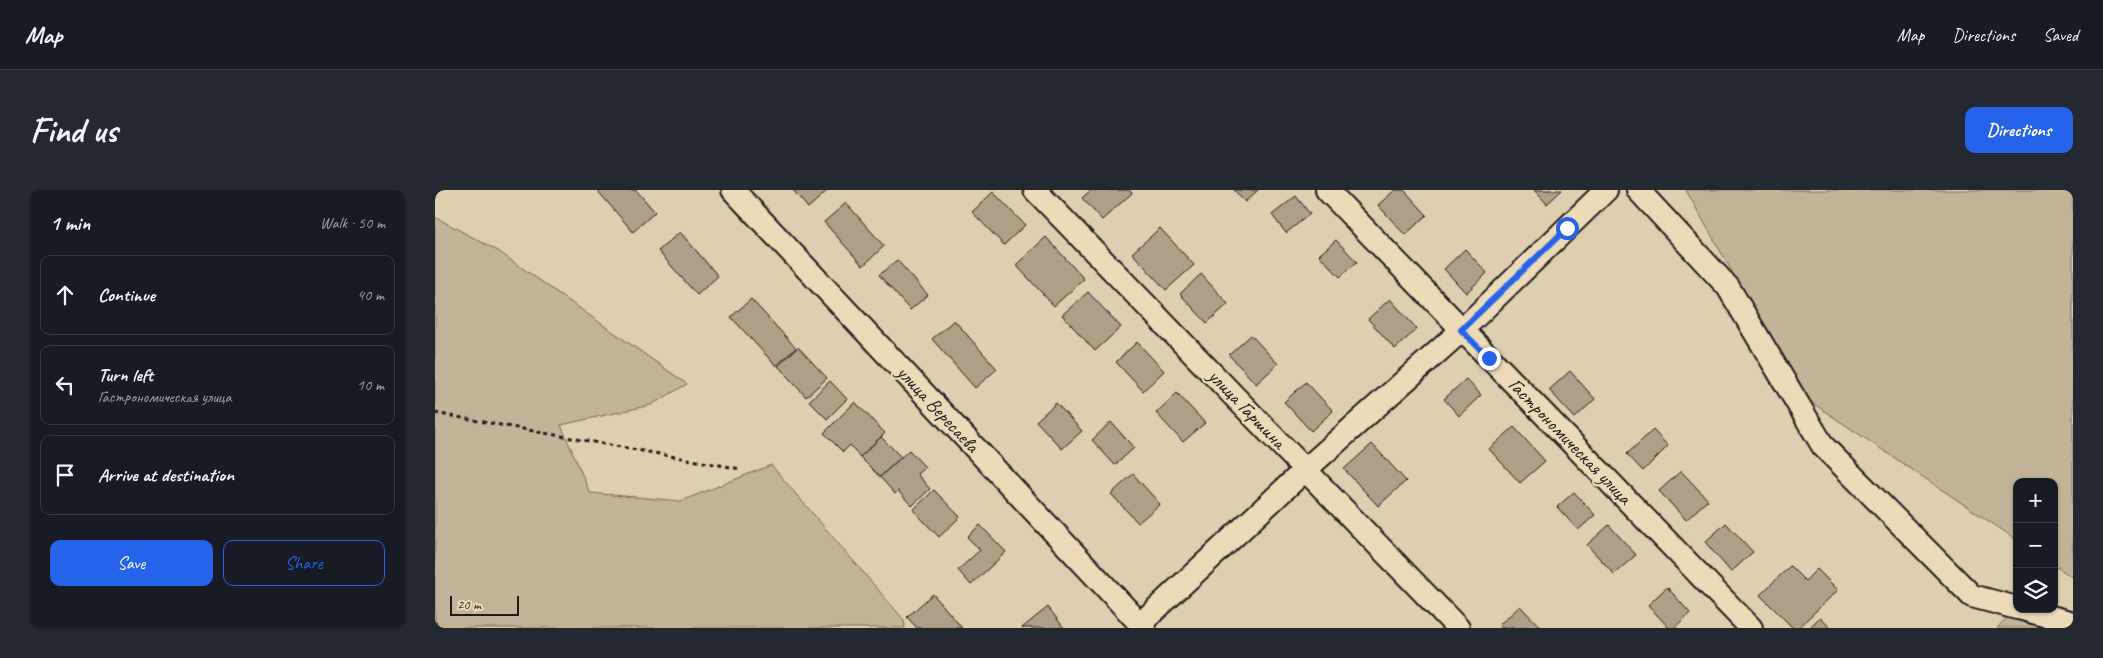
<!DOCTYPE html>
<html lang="en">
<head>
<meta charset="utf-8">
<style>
	body { margin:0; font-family:Caveat,sans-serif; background:#242831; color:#f1f3f6 }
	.controls { position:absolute; right:15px; bottom:15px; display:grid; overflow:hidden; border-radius:10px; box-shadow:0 1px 4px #0004 }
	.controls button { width:45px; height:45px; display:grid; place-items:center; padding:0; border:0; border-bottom:1px solid #363941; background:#171b24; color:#f1f3f6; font:25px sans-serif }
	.scale { position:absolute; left:15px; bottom:12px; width:69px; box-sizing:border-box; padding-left:5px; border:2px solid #1c1c1c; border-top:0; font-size:14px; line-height:18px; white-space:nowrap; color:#1c1c1c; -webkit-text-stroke:4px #eddab7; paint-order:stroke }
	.stop { position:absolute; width:15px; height:15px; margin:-11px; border:4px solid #2563eb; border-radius:50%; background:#fff }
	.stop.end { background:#2563eb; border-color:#fff; box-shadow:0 1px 5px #0008 }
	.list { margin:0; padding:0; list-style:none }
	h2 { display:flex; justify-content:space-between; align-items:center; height:65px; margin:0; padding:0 20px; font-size:21px }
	h2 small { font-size:16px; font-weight:400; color:#9ea1a6 }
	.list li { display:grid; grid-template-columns:32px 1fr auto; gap:15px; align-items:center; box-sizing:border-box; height:80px; margin:0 10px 10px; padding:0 10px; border:1px solid #363941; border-radius:10px }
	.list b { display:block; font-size:19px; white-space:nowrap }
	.list p { margin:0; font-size:16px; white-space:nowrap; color:#9ea1a6 }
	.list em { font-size:16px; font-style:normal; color:#9ea1a6 }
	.actions { display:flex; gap:10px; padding:15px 20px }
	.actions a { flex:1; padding:11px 0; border:1px solid #2563eb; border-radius:10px; text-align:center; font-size:18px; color:#2563eb }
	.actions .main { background:#2563eb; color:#fff }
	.icon { flex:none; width:28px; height:28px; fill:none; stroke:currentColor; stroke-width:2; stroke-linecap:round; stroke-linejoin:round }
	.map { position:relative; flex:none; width:1638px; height:438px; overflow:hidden; border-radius:10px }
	header { display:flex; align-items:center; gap:30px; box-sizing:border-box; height:70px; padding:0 25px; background:#171b24; border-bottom:1px solid #363941 }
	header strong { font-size:24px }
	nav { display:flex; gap:28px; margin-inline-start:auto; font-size:18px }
	.intro { display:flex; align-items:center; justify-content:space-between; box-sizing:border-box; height:120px; padding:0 30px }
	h1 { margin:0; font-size:35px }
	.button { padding:12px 22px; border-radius:10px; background:#2563eb; color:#fff; font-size:18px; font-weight:700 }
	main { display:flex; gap:30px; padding:0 30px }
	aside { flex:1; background:#171b24; border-radius:10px; box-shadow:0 1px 4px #0004 }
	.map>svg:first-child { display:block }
	.green { fill:#c3b498; stroke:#70685a }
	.building { fill:#ada087; stroke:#1c1c1c }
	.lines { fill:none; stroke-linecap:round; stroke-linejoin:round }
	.minor-casing { stroke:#1c1c1c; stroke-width:26 }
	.path { stroke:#1c1c1c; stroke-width:3; stroke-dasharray:4 4; stroke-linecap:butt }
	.minor { stroke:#eddab7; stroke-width:22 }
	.route { stroke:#2563eb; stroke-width:6 }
	.labels { text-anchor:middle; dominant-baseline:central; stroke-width:4.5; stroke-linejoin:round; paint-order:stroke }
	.street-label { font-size:20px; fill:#1c1c1c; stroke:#eddab7 }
</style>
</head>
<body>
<header>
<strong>Map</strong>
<nav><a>Map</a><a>Directions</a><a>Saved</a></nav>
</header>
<div class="intro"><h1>Find us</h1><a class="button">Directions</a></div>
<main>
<aside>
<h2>1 min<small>Walk · 50 m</small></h2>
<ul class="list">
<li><svg class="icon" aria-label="ahead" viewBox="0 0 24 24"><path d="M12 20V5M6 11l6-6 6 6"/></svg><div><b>Continue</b></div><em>40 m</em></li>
<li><svg class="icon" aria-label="left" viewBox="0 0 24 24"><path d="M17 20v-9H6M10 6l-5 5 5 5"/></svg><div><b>Turn left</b><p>Гастрономическая улица</p></div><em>10 m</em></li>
<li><svg class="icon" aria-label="arrive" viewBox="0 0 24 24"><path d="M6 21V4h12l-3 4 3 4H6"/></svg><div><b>Arrive at destination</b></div></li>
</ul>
<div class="actions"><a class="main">Save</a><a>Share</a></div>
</aside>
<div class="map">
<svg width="1638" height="438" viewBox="0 0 1638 438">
	<rect width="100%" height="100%" fill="#e0cfae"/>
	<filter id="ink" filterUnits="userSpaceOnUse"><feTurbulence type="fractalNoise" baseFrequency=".02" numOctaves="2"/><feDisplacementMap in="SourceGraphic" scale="10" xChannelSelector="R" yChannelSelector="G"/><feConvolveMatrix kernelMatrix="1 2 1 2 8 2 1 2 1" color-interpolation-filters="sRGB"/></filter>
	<g filter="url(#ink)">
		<g class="green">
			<polygon points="1251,0 1638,0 1638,388 1619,375 1619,292 1582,292 1582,350 1367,206"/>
			<polygon points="0,27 63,61 252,194 216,215 126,235 155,303 246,311 336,275 469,430 470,438 0,438"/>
			<polygon points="1580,419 1606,438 1562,438"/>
		</g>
		<g class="building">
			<polygon points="162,0 201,0 220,22 198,42"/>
			<polygon points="358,0 393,0 373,18"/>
			<polygon points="656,0 694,0 697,3 667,30 647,8"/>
			<polygon points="799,0 823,0 810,12"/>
			<polygon points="960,0 969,0 992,25 970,45 943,15"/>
			<polygon points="1099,0 1127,0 1112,14"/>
			<polygon points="558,2 590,35 569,55 537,22"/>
			<polygon points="861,6 875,24 851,43 837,25"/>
			<polygon points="411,13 449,56 428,76 389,32"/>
			<polygon points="725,38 759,75 731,100 697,63"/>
			<polygon points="245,42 283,86 262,105 223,61"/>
			<polygon points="611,47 649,89 619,116 581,75"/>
			<polygon points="901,50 922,72 905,87 884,65"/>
			<polygon points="1030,59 1052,83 1031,103 1009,79"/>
			<polygon points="462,70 493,105 475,120 444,85"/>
			<polygon points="766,84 793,114 772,133 745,104"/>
			<polygon points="653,102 686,137 660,161 627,125"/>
			<polygon points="316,109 361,158 341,176 296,127"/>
			<polygon points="955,109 982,139 960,159 933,129"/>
			<polygon points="519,130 562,179 540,198 497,149"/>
			<polygon points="816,145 843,174 821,194 794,165"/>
			<polygon points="702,152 729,181 708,201 681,172"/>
			<polygon points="363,157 392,188 371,207 343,176"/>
			<polygon points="1135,181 1160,209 1140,228 1114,200"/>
			<polygon points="1031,189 1046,205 1024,226 1009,209"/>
			<polygon points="395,191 412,209 392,229 374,211"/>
			<polygon points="871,192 898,221 876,241 849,212"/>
			<polygon points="742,203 770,233 748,252 721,223"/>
			<polygon points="420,212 450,243 425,267 415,255 408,262 389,243"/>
			<polygon points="621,213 647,241 627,259 601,231"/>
			<polygon points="676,232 699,258 680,275 657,250"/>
			<polygon points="1079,237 1110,271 1085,293 1054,259"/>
			<polygon points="1218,240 1233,256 1208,281 1192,264"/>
			<polygon points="446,247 466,267 445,287 425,267"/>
			<polygon points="937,254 971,291 943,316 909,279"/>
			<polygon points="474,260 490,277 482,284 495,299 477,316 463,301 460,304 445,287"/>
			<polygon points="1246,281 1273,310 1251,330 1224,301"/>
			<polygon points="698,284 725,314 703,333 676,304"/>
			<polygon points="499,300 525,327 504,347 478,320"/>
			<polygon points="1139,302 1160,325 1143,340 1122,317"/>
			<polygon points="1291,333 1318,362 1296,382 1270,352"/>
			<polygon points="545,335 571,362 536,395 523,380 545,360 532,347"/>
			<polygon points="1174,335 1201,365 1179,384 1152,355"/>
			<polygon points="1355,376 1370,391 1382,379 1403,400 1363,438 1358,438 1325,405"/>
			<polygon points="1232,397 1255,423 1239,438 1234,438 1213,415"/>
			<polygon points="498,404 527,438 482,438 472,427"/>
			<polygon points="1085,416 1106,438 1066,438 1064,435"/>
			<polygon points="613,417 629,438 587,438"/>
			<polygon points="1385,427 1395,438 1374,438"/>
		</g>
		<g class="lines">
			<g class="minor-casing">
				<g id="minor">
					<polyline points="298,0 709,438"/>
					<polyline points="600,0 1023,438"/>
					<polyline points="892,0 1316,438"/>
					<polyline points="1203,0 1293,97 1388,256 1537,406 1582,418"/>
					<polyline points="1587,419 1638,433"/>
					<polyline points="705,434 870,280 1027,140 1171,0"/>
				</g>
			</g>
			<g class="path">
				<polyline points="0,223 306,279"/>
				<polyline points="0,432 2,438"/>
			</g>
			<use href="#minor" class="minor"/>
		</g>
	</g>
	<g class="lines" filter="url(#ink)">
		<polyline class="route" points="1054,168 1026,140 1132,38"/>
	</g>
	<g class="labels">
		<g class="street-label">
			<text transform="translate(503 219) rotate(47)">улица Вересаева</text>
			<text transform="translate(812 219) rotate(46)">улица Гаршина</text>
			<text transform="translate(1135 251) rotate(46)">Гастрономическая улица</text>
		</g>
	</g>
</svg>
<div class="controls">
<button>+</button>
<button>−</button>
<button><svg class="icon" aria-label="layers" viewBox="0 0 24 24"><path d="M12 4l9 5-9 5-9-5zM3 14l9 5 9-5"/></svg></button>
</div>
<div class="scale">20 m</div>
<div class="stop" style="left:1132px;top:38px"></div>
<div class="stop end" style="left:1054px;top:168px"></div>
</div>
</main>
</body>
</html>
